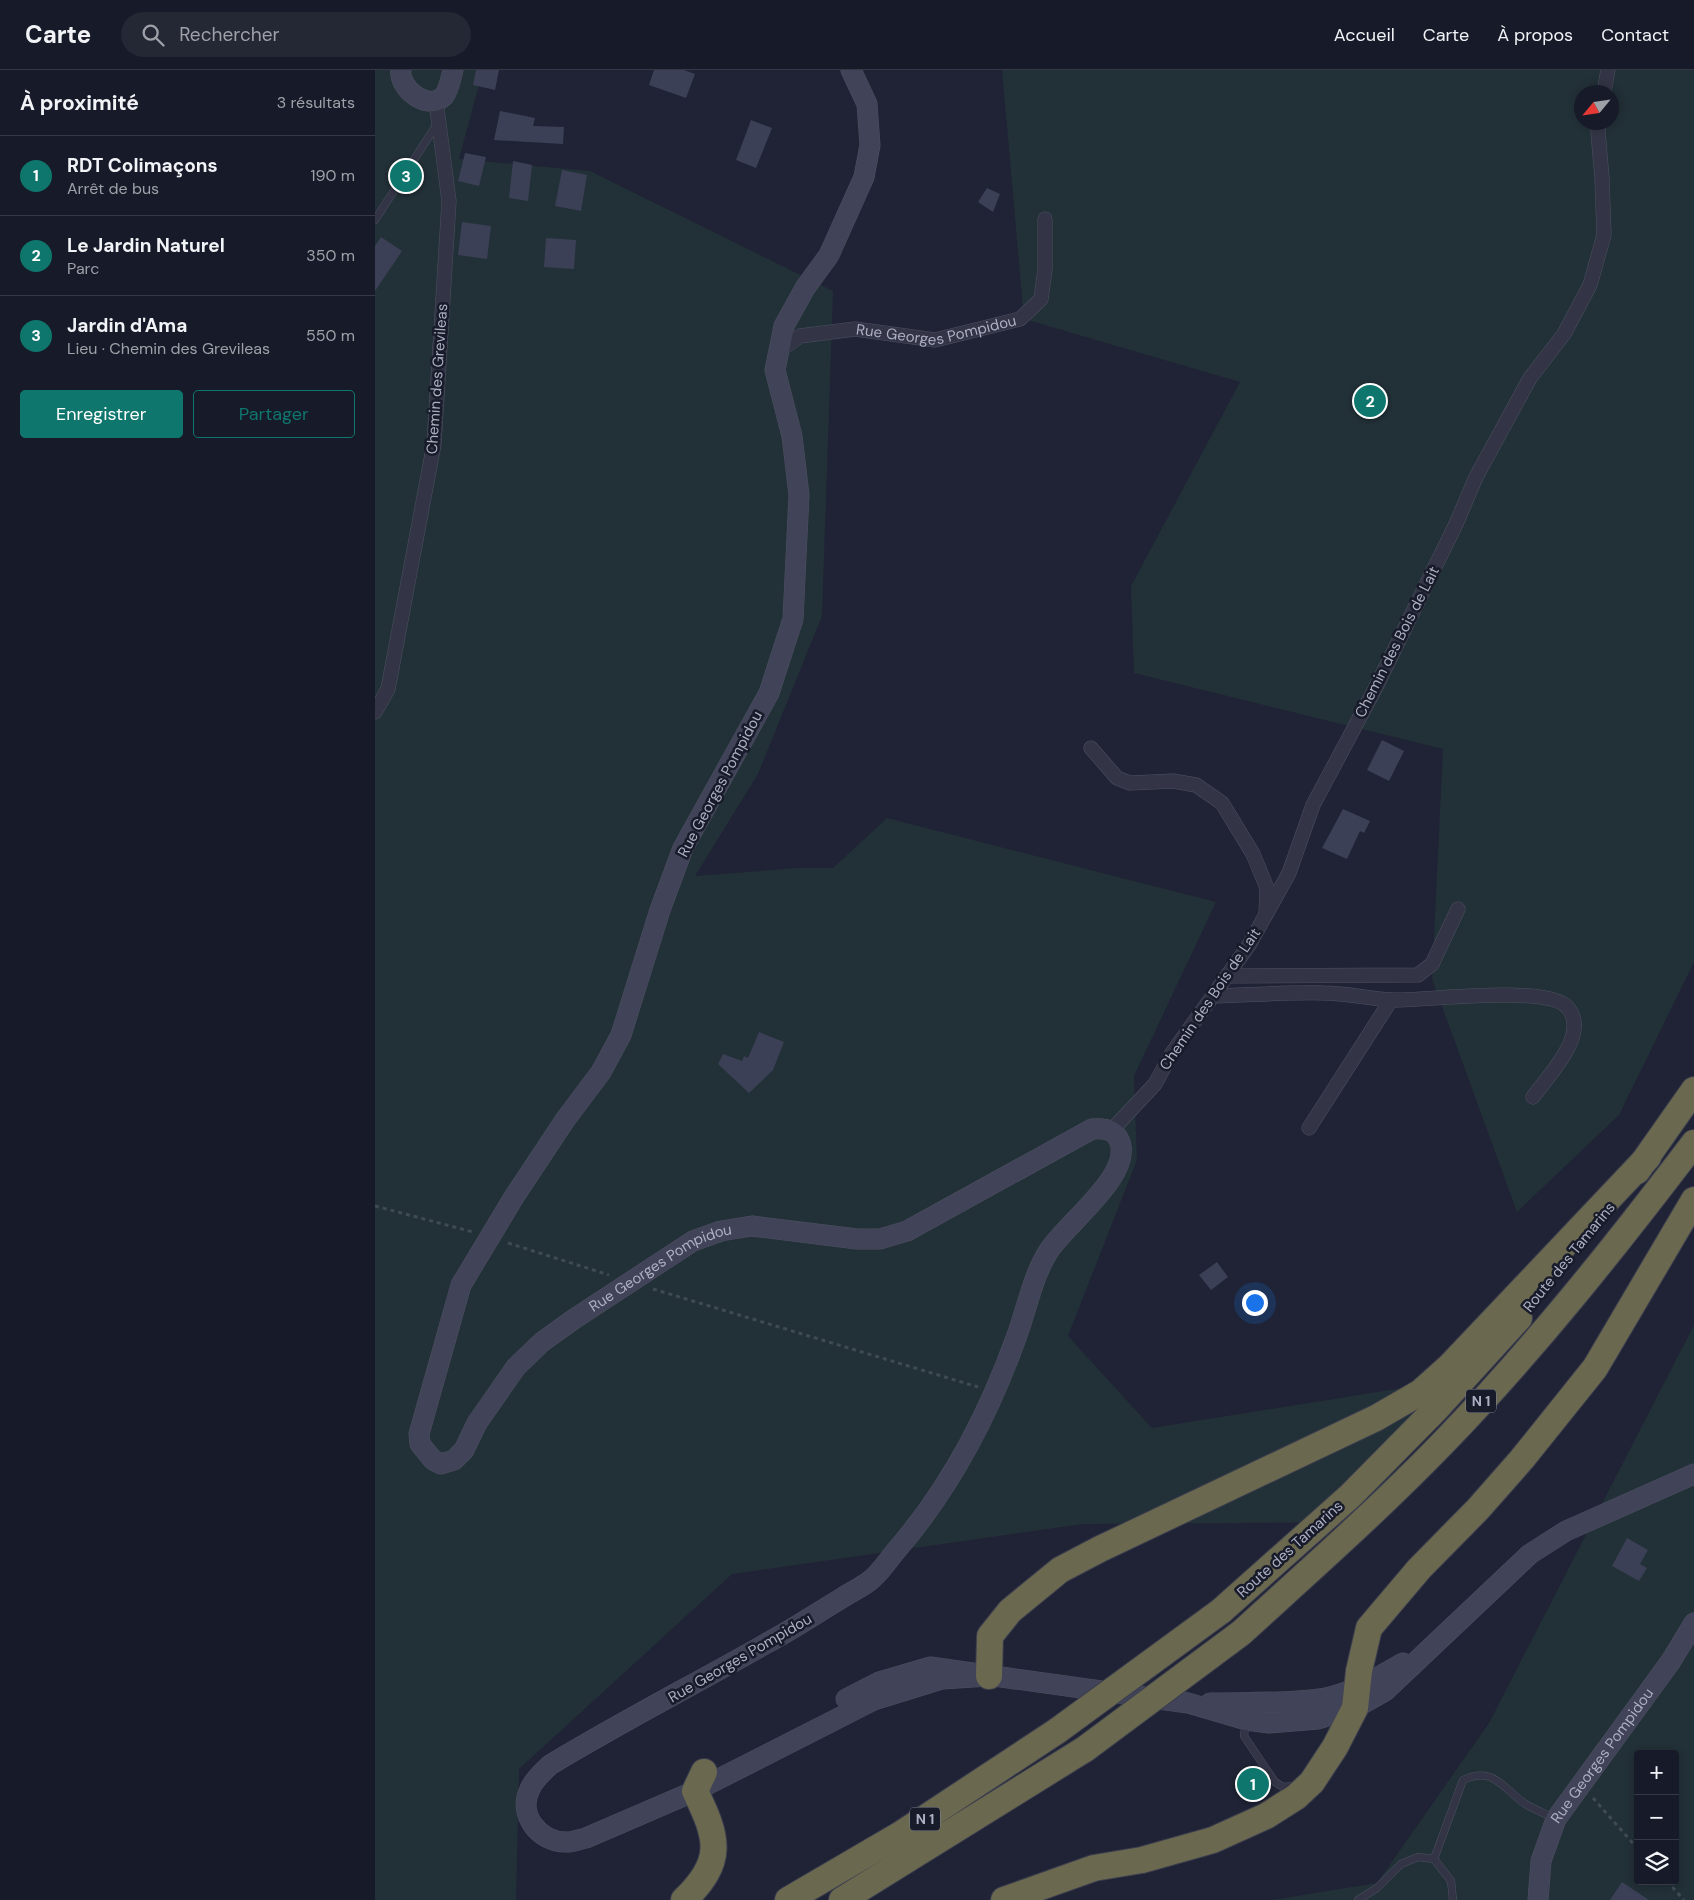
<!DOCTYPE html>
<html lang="fr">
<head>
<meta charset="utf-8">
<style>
	body { margin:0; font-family:"DM Sans",sans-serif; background:#242734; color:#f1f3f6 }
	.controls { position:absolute; right:15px; bottom:15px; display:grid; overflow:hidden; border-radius:5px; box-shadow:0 2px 8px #0003 }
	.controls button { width:45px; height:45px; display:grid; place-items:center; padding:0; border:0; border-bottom:1px solid #363845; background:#171a28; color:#f1f3f6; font:25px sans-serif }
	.compass { position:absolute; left:1199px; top:15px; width:45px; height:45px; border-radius:50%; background:#171a28; box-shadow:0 2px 8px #0003; rotate:241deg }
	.you { position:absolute; left:879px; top:1232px; width:18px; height:18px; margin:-12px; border:4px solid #fff; border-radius:50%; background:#1a73e8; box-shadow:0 0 0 8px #1a73e833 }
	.badge { display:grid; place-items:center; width:32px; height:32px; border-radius:50%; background:#0f766e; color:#fff; font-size:16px; font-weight:700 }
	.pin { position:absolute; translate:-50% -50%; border:2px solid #fff; box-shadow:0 1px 5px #0006 }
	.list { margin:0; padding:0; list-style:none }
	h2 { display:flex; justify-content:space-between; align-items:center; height:65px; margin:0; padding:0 20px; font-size:21px }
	h2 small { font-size:16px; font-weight:400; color:#9ea1a8 }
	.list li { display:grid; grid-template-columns:32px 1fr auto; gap:15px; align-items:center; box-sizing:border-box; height:80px; padding:0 20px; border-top:1px solid #363845 }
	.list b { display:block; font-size:19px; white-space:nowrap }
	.list p { margin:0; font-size:16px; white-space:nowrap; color:#9ea1a8 }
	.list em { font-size:16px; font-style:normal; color:#9ea1a8 }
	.actions { display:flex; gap:10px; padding:15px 20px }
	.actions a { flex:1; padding:11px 0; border:1px solid #0f766e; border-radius:5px; text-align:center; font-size:18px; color:#0f766e }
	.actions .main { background:#0f766e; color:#fff }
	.icon { flex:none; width:28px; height:28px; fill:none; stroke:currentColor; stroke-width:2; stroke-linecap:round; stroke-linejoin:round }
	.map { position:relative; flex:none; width:1319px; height:1830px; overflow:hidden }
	header { display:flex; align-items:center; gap:30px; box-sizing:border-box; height:70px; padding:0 25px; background:#171a28; border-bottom:1px solid #363845 }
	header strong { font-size:24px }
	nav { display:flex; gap:28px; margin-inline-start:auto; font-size:18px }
	.search { width:350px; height:45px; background:#242734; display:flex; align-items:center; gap:12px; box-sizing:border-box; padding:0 18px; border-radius:28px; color:#9ea1a8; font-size:19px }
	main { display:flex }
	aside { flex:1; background:#171a28 }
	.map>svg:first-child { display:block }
	.green { fill:#223037; fill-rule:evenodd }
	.building { fill:#3b4056 }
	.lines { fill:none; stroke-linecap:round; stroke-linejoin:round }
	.lane-casing { stroke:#4d5061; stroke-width:8 }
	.street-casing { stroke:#4d5061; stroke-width:15 }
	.secondary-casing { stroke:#4d5061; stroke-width:21 }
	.highway-casing { stroke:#3a3d4d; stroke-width:28 }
	.path { stroke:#3f4b54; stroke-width:3; stroke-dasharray:4 4; stroke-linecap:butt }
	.lane { stroke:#333546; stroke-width:7 }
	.street { stroke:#333546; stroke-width:14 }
	.secondary { stroke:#414358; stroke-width:20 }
	.highway { stroke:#6b6850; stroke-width:26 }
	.highway-bridge-casing { stroke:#3a3d4d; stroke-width:28; stroke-linecap:butt }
	.highway-bridge { stroke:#6b6850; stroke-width:26 }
	.labels { text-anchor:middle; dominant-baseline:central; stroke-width:5; stroke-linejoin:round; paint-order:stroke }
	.shield { fill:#181b2a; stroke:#808395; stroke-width:1 }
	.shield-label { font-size:14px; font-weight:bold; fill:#adafc3 }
	.street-label { font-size:15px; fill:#adafc3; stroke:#181b2a }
</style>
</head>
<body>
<header>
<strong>Carte</strong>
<div class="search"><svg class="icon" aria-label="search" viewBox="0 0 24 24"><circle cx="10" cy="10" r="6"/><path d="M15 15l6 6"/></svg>Rechercher</div>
<nav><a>Accueil</a><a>Carte</a><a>À propos</a><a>Contact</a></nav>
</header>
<main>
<aside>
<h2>À proximité<small>3 résultats</small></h2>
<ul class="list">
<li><span class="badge">1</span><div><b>RDT Colimaçons</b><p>Arrêt de bus</p></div><em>190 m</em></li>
<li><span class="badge">2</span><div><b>Le Jardin Naturel</b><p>Parc</p></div><em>350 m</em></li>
<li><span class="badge">3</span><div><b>Jardin d'Ama</b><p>Lieu · Chemin des Grevileas</p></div><em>550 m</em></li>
</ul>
<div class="actions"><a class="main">Enregistrer</a><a>Partager</a></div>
</aside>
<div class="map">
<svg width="1319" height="1830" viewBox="0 0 1319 1830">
	<rect width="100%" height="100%" fill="#1f2335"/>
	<g class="green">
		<polygon points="0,0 108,0 84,89 215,101 458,221 447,546 383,704 320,806 423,798 458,798 512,748 841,832 759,1006 762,1090 693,1266 777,1358 1046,1315 1059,1299 1006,1452 708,1454 357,1504 144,1699 141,1830 0,1830"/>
		<path d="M627,0H1319V892L1244,1045L1142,1142L1057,909L1068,679L759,603L756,516L865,312L649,249ZM1206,22H1236V52H1206Z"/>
		<path d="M1319,1255V1830H897L1002,1813L1114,1653ZM1263,1684H1300V1811H1263Z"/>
	</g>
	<g class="building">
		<polygon points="101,0 124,0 120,20 98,15"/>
		<polygon points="279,0 309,0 320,4 311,28 274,15"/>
		<polygon points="125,41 160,48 158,56 189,57 188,74 119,70"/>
		<polygon points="376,50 397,58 381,98 361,90"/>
		<polygon points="90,83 111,87 104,116 83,111"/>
		<polygon points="138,91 157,95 153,131 134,128"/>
		<polygon points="187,100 212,105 206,141 180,136"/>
		<polygon points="612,118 625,124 618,142 603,132"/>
		<polygon points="87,152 116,156 112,189 83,185"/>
		<polygon points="6,167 27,181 0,221 0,176"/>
		<polygon points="171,168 201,170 199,199 169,197"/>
		<polygon points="1007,670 1029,681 1014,711 992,700"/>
		<polygon points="968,739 995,751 989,763 985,761 972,789 947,778"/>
		<polygon points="384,962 409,972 398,1000 374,1023 343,994 348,984 367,991 369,986 373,988"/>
		<polygon points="842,1192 853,1207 836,1220 824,1205"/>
		<polygon points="1252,1468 1273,1480 1265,1494 1272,1498 1264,1511 1237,1496"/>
		<polygon points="1247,1812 1274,1830 1235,1830"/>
	</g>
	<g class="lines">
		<g class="lane-casing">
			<g id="lane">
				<polyline points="0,150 62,54"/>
				<polyline points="871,1651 869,1666 900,1712 908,1717 918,1716"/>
				<path d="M1059,1789L1088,1710C1120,1695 1128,1720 1152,1735C1161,1740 1171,1744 1181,1749"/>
				<polyline points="983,1830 1002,1818 1026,1794 1043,1787 1059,1789 1076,1811 1078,1830"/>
			</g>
		</g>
		<g class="street-casing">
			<g id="street">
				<polyline points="1229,22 1233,0"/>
				<path id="s1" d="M404,281L425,266L480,259L560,270L645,249L666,229L670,199V149"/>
				<polyline points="0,642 13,619 59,374 74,131 61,31"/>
				<polyline points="716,678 742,708 755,713 798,711 821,715 847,733 878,784 892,818 891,842"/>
				<polyline points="852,906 1043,905 1057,894 1083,839"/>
				<path d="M839,926C876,925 913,922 949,923C972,923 995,929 1017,930C1051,931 1174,914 1193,938C1215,964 1173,1006 1158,1027"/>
				<polyline points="934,1058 1016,930"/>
				<polyline points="736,1061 780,1014 797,983 874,875 914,803 938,735 1001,617 1081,454 1101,407 1155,308 1189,264 1215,215 1229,165 1227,108 1223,62 1224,52"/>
			</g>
		</g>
		<g class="secondary-casing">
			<g id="secondary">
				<path d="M26,0C23,18 53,42 69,26C74,19 76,8 78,0"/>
				<path id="s2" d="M476,0L492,34L495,75L489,107L454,185L430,218L409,256L400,300L417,366L424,425L418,549L394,623L308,778L285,840L246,965L226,1002L190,1050L139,1127L86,1215L44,1364L45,1374L58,1390L66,1394L79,1390L89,1380L102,1353L141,1297L167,1272L199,1249L318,1171L346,1161L377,1156L482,1169H505L532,1161L717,1059C728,1058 739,1059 744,1070C760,1104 690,1154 673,1182C657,1208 652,1239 641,1268C614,1343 577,1415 525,1476C516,1486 508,1499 498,1508C490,1516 477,1521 467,1528C442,1543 418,1559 392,1573C320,1614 246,1652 175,1695C168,1702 159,1709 155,1719C142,1744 164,1773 192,1772C198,1772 205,1769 211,1768L320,1721L499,1630L567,1609L614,1606"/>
				<polyline points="471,1629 504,1612 555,1597 813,1633 871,1650 894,1653 943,1649 980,1638 1010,1621 1155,1484 1191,1461 1319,1404"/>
				<path d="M835,1633C873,1632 913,1634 950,1628C977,1623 1004,1607 1028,1593"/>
				<path id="s3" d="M1163,1830L1166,1791L1181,1749L1296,1591L1319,1553"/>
			</g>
		</g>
		<g class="highway-casing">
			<g id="highway">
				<polyline points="1262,1101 1319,1020"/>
				<polyline points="846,1541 975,1426 1061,1339 1144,1248"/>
				<path d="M866,1563C934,1501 1003,1440 1067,1374C1158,1280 1240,1177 1319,1073"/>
				<polyline points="614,1606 615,1566 635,1541 685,1500 725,1479 1001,1348 1046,1322 1075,1296 1273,1087"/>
				<path d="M309,1830C350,1791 343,1768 320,1721L329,1702"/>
				<polyline points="413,1830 526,1764 682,1661"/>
				<polyline points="467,1830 710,1679"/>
				<polyline points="629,1830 719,1798 767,1790 838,1770 891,1746 921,1727 937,1712 960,1677 980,1638 984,1601 994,1558 1044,1499 1103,1439 1147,1389 1220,1298 1319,1130"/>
			</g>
		</g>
		<g class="path">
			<polyline points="0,1136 98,1162"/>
			<polyline points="133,1173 234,1205"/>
			<polyline points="278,1219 603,1317"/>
			<polyline points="1218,1728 1263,1779"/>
			<polyline points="1292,1811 1309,1830"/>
		</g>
		<use href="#lane" class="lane"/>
		<use href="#street" class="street"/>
		<use href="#secondary" class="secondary"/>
		<use href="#highway" class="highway"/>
		<g class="highway-bridge-casing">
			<g id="highway-bridge">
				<polyline points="682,1661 846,1541"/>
				<polyline points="710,1679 866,1563"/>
			</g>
		</g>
		<use href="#highway-bridge" class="highway-bridge"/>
	</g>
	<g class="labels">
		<g class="shield">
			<rect x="1091" y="1319.5" width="30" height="23" rx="4"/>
			<rect x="535" y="1737.5" width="30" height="23" rx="4"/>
		</g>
		<g class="shield-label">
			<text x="1106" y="1331">N 1</text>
			<text x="550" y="1749">N 1</text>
		</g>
		<g class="street-label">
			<text stroke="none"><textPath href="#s1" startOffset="164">Rue Georges Pompidou</textPath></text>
			<text transform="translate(62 309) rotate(-86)">Chemin des Grevileas</text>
			<text transform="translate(1022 572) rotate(-63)">Chemin des Bois de Lait</text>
			<text transform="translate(345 714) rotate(-62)">Rue Georges Pompidou</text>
			<text transform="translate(835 929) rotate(-56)">Chemin des Bois de Lait</text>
			<text transform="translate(1194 1187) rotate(-51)">Route des Tamarins</text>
			<text stroke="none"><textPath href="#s2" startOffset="1824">Rue Georges Pompidou</textPath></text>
			<text transform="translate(915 1479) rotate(-42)">Route des Tamarins</text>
			<text transform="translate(365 1588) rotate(-30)">Rue Georges Pompidou</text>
			<text stroke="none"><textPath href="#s3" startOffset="162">Rue Georges Pompidou</textPath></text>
		</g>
	</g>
</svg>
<div class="controls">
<button>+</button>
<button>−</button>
<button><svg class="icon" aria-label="layers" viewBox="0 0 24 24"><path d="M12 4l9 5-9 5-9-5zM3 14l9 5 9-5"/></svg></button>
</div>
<svg class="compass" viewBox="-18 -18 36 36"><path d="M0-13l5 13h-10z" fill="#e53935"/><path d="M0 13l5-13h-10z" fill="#9ea1a8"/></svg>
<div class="you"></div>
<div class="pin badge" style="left:878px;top:1714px">1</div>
<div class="pin badge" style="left:995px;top:331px">2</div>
<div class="pin badge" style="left:31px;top:106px">3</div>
</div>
</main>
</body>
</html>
